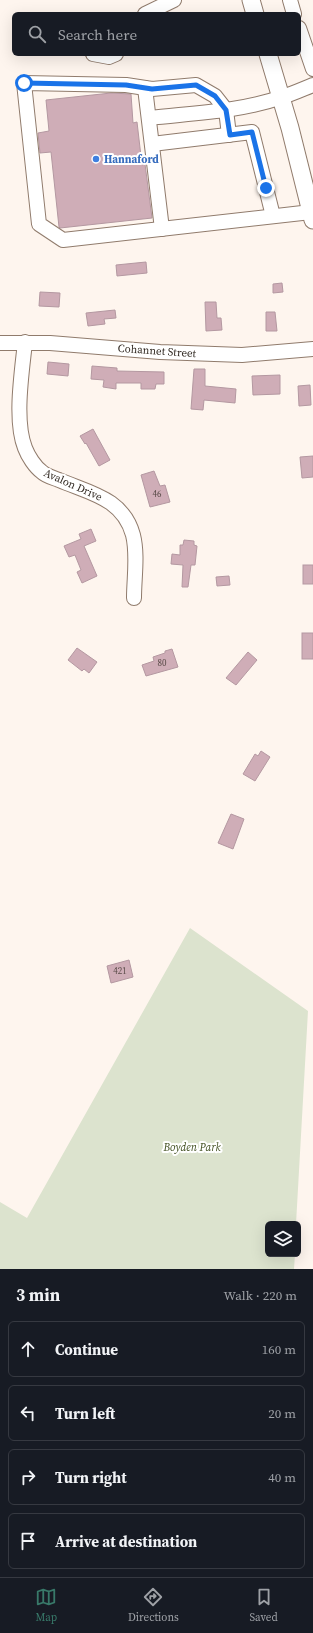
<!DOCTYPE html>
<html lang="en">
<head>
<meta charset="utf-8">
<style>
	body { margin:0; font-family:"Source Serif 4",serif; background:#20242c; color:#f1f3f6 }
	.controls { position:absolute; right:12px; bottom:12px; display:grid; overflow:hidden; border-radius:6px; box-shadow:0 4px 16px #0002 }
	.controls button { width:36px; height:36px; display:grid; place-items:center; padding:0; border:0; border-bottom:1px solid #363941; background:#171b24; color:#f1f3f6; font:20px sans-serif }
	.stop { position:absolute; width:12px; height:12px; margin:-9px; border:3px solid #1a73e8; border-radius:50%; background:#fff }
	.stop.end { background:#1a73e8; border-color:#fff; box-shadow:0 1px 4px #0008 }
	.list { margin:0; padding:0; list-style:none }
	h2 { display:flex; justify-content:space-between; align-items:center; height:52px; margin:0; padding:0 16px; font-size:17px }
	h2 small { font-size:13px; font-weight:400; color:#9ea1a6 }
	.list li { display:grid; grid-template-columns:26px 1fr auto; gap:12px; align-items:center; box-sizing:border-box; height:56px; margin:0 8px 8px; padding:0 8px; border:1px solid #363941; border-radius:6px }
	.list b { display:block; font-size:15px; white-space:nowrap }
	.list em { font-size:13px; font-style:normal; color:#9ea1a6 }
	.icon { flex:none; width:22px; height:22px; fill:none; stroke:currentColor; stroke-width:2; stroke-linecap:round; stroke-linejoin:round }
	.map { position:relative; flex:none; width:313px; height:1269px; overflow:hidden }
	.search { position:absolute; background:#171b24; box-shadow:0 4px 16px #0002; left:12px; right:12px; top:12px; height:44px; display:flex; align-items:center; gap:10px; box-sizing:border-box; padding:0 14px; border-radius:6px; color:#9ea1a6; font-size:15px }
	.sheet { height:308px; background:#171b24 }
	nav { display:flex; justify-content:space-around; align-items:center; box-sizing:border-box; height:56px; border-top:1px solid #363941; background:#171b24; font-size:11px; color:#9ea1a6 }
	nav a { display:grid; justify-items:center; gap:2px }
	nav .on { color:#387969 }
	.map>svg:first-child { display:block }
	.green { fill:#dce3ce }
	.building { fill:#cfadb7; stroke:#b498a1 }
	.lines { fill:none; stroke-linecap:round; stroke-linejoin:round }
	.minor-casing { stroke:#907b6c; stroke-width:16 }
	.major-casing { stroke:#907b6c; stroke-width:19 }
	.minor { stroke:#fff; stroke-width:14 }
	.major { stroke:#fff; stroke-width:17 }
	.route { stroke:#1a73e8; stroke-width:5 }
	.shop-dot { fill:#3f7fe0; stroke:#fff; stroke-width:1.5 }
	.labels { text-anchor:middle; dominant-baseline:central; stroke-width:4; stroke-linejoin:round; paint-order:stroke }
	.number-label { font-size:9px; fill:#594b48 }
	.shop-label { font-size:11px; font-weight:bold; fill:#366cbe; stroke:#fff; text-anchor:start }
	.street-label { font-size:11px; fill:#322a23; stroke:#fff }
	.park-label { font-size:11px; font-style:italic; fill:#414f20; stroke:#fff }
</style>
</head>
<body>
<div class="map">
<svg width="313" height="1269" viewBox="0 0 313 1269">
	<rect width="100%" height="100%" fill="#fef5ee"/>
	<polygon class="green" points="190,928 308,1011 296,1224 268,1224 268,1254 295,1254 294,1269 0,1269 0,1202 27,1218"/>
	<g class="building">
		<polygon points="111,93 131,94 133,123 137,122 142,165 145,164 152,218 60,228 59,227 51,152 40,153 38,133 49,131 46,100"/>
		<polygon points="146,262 147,273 117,276 116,265"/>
		<polygon points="282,283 283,292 273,293 273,284"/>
		<polygon points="40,292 60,293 59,307 39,306"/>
		<polygon points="205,302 216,302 217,318 221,318 222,330 206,331"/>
		<polygon points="115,310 116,318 104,319 105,324 88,326 86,313"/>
		<polygon points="266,312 275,312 277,331 266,331"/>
		<polygon points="48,362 69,364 68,376 47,374"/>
		<polygon points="92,366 117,368 117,371 164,372 164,384 156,384 155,389 141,389 141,383 116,383 116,389 103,387 104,380 91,379"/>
		<polygon points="194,369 205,369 205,386 236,389 235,403 204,400 203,410 191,409"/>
		<polygon points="280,375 280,394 253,395 252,376"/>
		<polygon points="310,385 311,405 299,406 298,386"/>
		<polygon points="93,429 110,460 99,466 86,443 85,444 80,436"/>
		<polygon points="313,456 313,477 302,478 300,457"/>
		<polygon points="154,471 160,486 165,485 170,502 150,507 141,475"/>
		<polygon points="91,529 96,541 84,546 97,576 82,583 77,572 81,570 75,555 69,557 64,546 81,539 79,534"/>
		<polygon points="184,540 194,541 194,545 197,546 195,565 191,565 188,587 182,587 183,565 171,564 172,554 180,555 180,545 183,545"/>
		<rect x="303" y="565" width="10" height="19"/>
		<polygon points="229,576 230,585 217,586 216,577"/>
		<rect x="302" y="633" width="11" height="26"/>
		<polygon points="77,648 97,662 89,673 84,669 82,671 68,660"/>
		<polygon points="172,649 178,667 146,676 142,665 154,661 153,657 165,653 165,651"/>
		<polygon points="248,652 257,660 236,685 226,678"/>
		<polygon points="261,751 270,757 255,781 243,774 255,754 258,756"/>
		<polygon points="231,814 244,819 233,849 218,843"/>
		<polygon points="129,960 133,977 111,983 107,966"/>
	</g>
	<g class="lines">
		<g class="minor-casing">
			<g id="minor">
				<polyline points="290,0 294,14"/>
				<polyline points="145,14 174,0"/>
				<polyline points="299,28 313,69"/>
				<polyline points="93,54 109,57 116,54"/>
				<polyline points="145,88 162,229"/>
				<path d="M149,118C193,113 239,112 282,97C292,94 303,89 313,85"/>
				<polyline points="229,135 226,110 215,96 196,85 152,89 126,85 24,83 39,224 63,240 311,212"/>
				<polyline points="152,144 252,132 273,216"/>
				<path d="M25,342C22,372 14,420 25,448C28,456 35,467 42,472C46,476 54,478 59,480C89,493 123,498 133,535C138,555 134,578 134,598"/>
				<polyline points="0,343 50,343 160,352 242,355 313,349"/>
			</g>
		</g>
		<g class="major-casing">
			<g id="major">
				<polyline points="251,0 255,14"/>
				<polyline points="268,54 290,128 313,220"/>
			</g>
		</g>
		<use href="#minor" class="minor"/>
		<use href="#major" class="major"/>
	</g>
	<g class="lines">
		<polyline class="route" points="24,83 126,85 152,89 196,85 215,96 226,110 230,135 252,132 266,188"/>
	</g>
	<circle class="shop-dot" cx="96" cy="159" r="4"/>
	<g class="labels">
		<g class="number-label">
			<text x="157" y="494">46</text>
			<text x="162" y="663">80</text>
			<text x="120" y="971">421</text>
		</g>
		<g class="shop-label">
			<text x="104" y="159">Hannaford</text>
		</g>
		<g class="street-label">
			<text transform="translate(157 351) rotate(4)">Cohannet Street</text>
			<text transform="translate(73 485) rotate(24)">Avalon Drive</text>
		</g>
		<g class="park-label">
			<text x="192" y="1147">Boyden Park</text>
		</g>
	</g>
</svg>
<div class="controls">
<button><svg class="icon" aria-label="layers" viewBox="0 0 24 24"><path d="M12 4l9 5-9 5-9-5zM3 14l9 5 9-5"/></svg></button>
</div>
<div class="stop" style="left:24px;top:83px"></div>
<div class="stop end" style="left:266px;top:188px"></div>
<div class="search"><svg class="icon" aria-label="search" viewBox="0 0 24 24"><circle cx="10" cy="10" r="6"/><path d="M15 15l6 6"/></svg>Search here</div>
</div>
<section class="sheet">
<h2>3 min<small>Walk · 220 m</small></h2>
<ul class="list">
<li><svg class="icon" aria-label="ahead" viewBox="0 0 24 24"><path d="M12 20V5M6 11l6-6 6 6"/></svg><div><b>Continue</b></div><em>160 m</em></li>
<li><svg class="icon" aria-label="left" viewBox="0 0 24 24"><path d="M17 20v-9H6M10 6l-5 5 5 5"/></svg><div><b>Turn left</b></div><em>20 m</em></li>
<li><svg class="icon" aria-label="right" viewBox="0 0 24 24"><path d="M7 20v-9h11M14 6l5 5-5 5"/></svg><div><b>Turn right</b></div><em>40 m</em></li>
<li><svg class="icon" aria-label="arrive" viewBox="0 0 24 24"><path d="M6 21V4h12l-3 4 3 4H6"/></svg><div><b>Arrive at destination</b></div></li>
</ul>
</section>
<nav>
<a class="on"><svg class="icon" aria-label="map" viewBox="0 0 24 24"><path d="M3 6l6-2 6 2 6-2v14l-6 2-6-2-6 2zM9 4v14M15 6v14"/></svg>Map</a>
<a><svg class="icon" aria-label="directions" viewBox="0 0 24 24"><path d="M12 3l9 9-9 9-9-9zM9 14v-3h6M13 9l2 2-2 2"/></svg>Directions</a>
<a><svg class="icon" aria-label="saved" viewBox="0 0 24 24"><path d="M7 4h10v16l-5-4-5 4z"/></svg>Saved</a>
</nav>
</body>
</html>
